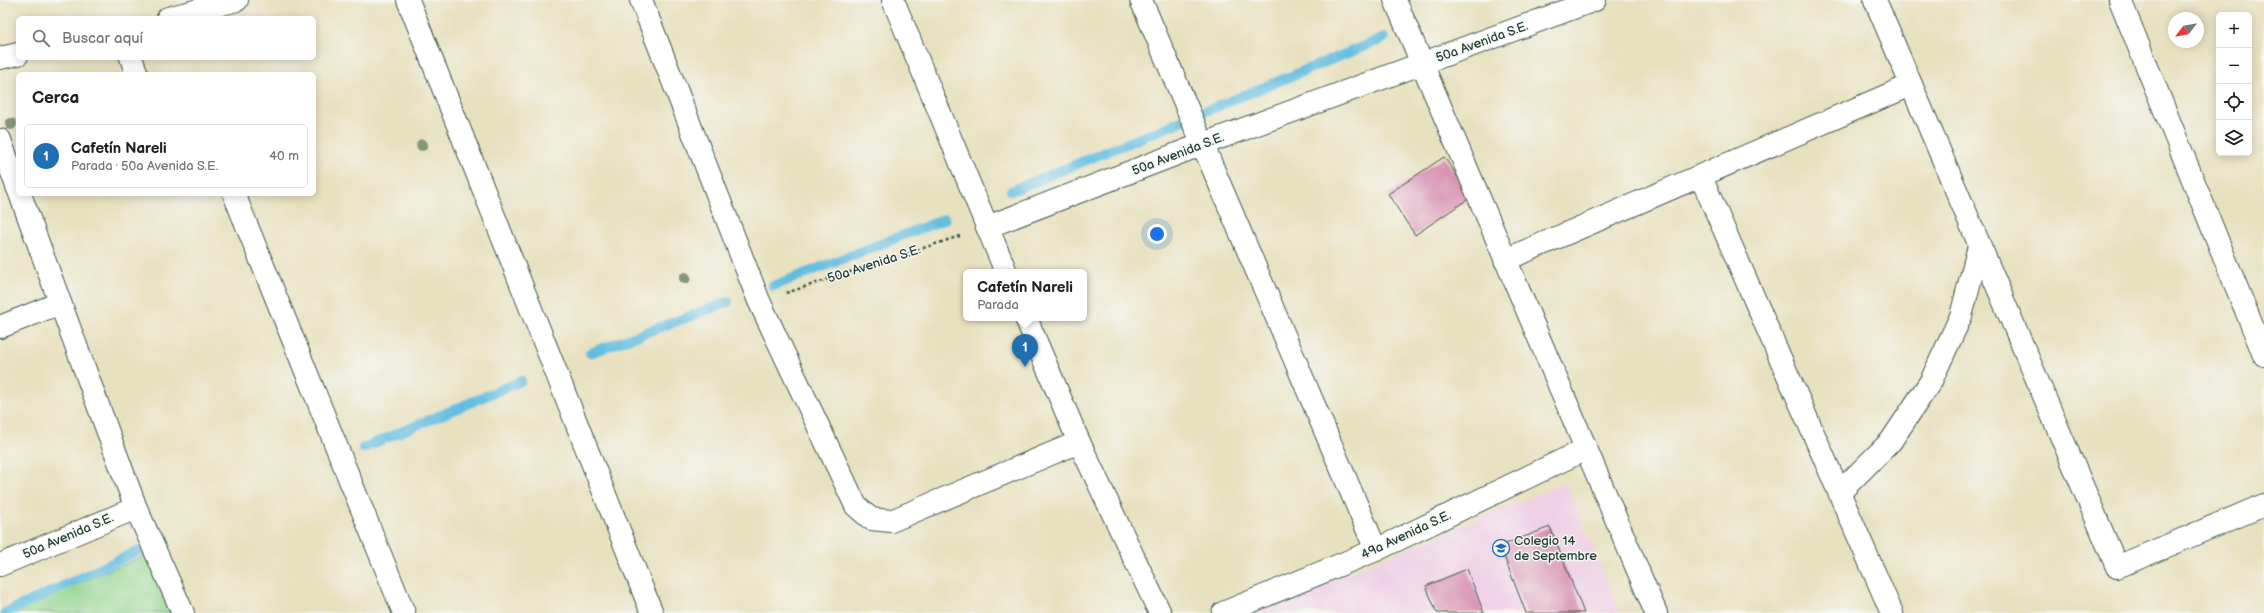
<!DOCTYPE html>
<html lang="es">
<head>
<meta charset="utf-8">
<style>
	body { margin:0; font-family:"Balsamiq Sans",sans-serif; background:#f2f2f2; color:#222 }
	.controls { position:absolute; right:12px; top:12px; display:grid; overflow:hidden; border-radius:6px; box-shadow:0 2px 10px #0003 }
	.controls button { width:36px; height:36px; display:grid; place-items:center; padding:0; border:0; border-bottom:1px solid #e0e0e0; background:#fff; color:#222; font:20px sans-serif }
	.compass { position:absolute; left:2168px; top:12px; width:36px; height:36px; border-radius:50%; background:#fff; box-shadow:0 2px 10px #0003; rotate:239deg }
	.you { position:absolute; left:1157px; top:234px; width:14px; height:14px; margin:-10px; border:3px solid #fff; border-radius:50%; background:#1a73e8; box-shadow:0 0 0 6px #1a73e833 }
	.badge { display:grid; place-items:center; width:26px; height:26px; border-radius:50%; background:#1f6fb2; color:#fff; font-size:13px; font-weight:700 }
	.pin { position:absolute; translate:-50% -33px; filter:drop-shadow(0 1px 2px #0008) }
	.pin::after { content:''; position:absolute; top:21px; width:14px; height:12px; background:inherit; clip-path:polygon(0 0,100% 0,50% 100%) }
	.popup { position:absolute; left:963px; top:269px; width:124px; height:52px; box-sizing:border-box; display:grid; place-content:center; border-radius:6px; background:#fff; filter:drop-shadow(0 1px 3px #0005); font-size:13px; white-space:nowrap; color:#767676 }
	.popup b { font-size:15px; color:#222 }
	.popup::after { content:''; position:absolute; left:50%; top:100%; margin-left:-8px; border:8px solid transparent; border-top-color:#fff }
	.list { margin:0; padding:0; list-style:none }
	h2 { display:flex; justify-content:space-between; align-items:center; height:52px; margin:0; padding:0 16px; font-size:17px }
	h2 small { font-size:13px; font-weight:400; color:#767676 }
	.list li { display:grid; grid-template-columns:26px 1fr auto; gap:12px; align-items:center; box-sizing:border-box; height:64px; margin:0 8px 8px; padding:0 8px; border:1px solid #e0e0e0; border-radius:6px }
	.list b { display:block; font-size:15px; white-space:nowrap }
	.list p { margin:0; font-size:13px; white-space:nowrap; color:#767676 }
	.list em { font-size:13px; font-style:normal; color:#767676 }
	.icon { flex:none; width:22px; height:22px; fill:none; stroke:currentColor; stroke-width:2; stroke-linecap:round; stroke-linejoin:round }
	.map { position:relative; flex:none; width:2264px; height:613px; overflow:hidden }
	.search { position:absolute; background:#fff; box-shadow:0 2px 10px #0003; left:16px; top:16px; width:300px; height:44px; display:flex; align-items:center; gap:10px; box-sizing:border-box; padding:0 14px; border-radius:6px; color:#767676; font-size:15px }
	.panel { position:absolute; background:#fff; box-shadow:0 2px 10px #0003; left:16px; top:72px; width:300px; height:124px; border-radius:6px }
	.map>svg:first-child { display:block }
	.built { fill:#efd0e6 }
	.garden { fill:#91d48c; stroke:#588860 }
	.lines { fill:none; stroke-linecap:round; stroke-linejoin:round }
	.stream { stroke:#62bde0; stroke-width:10 }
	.building { fill:#d890b1 }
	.street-casing { stroke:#3d5649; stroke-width:24 }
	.path { stroke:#3d5649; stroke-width:2.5; stroke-dasharray:3 3; stroke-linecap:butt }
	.street { stroke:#fff; stroke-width:22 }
	.tree { fill:#86977c }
	.labels { text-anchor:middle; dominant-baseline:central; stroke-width:3; stroke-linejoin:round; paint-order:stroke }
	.street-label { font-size:13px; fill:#1f3d34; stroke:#f6f6f2 }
	.poi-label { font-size:13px; fill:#1f3d34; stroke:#f6f6f2; text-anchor:start }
</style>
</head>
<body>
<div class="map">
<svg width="2264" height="613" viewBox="0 0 2264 613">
	<rect width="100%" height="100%" fill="#f6f6f2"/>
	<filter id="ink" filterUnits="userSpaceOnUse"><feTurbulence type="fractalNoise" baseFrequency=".025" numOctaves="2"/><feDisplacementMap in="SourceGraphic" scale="8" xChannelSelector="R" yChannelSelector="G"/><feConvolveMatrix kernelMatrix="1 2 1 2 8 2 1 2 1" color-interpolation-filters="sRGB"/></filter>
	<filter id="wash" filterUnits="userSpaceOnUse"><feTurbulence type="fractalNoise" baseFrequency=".012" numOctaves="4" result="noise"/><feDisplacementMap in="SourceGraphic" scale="16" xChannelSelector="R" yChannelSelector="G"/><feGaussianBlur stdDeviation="0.9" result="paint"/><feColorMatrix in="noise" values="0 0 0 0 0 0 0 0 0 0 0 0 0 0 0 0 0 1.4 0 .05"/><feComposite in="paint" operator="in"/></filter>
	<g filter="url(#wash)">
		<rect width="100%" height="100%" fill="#e8e1bf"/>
		<polygon class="built" points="1566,483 1620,613 1253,613"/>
		<polygon class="garden" points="149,554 174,613 8,613"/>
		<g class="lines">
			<g class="stream">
				<polyline points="1011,191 1384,38"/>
				<polyline points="773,286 945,219"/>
				<polyline points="590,353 728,302"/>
				<polyline points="363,448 521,381"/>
				<polyline points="5,613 138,551"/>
			</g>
		</g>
		<g id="blocks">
			<g class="building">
				<polygon points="1444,157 1471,197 1415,235 1388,194"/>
				<polygon points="1550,527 1584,613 1526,613 1500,546"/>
				<polygon points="1467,569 1484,613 1437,613 1426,586"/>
			</g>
		</g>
	</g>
	<g filter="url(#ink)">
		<use href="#blocks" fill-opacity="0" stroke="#3d5649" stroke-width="1"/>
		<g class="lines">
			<g class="street-casing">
				<g id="street">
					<polyline points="408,0 652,613"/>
					<polyline points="641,0 759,301 856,506 871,519 891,521 1079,442"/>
					<polyline points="893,0 1006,272"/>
					<polyline points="1141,0 1376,550"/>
					<polyline points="1395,0 1656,613"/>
					<polyline points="1875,0 2117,567 2264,505"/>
					<polyline points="2120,0 2264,355"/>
					<polyline points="168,18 237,0"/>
					<polyline points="0,58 18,54"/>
					<polyline points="131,58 137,74"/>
					<polyline points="0,140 18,189"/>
					<polyline points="1701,177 1892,613"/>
					<polyline points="20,194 136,508 183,613"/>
					<polyline points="234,194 404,613"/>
					<polyline points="987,227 1203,144 1595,0"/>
					<polyline points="1505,260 1911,85"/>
					<polyline points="1026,318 1079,442 1160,613"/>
					<polyline points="0,327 60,303"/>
					<polyline points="1840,492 1891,441 1931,381 1961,316 1979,246"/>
					<polyline points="0,565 136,508"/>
					<polyline points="1223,613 1376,550 1586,449"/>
				</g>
			</g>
			<polyline class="path" points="786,293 960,236"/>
			<use href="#street" class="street"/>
		</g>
		<g class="tree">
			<circle cx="11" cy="124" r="6"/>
			<circle cx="422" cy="145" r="6"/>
			<circle cx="685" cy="278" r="6"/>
		</g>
	</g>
	<defs>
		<g id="school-ring" transform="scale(0.9)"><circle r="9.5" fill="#f6f6f2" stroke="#1f6fb2" stroke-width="1.5"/><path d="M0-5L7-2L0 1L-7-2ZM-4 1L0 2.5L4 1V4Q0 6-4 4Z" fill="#1f6fb2"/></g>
	</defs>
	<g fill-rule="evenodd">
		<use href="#school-ring" x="1501" y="548"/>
	</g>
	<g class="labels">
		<g class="street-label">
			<text transform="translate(1482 42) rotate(-20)">50a Avenida S.E.</text>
			<text transform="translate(1178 154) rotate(-21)">50a Avenida S.E.</text>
			<text transform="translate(874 264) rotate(-18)">50a Avenida S.E.</text>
			<text transform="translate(1406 535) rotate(-25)">49a Avenida S.E.</text>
			<text transform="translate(68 536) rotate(-23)">50a Avenida S.E.</text>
		</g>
		<g class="poi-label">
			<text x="1514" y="541">Colegio 14<tspan x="1514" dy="15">de Septembre</tspan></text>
		</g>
	</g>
</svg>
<div class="controls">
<button>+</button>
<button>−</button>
<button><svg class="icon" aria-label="locate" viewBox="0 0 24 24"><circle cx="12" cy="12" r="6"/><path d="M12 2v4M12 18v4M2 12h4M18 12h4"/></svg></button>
<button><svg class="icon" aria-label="layers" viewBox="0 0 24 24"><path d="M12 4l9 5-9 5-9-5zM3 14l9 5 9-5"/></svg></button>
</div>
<svg class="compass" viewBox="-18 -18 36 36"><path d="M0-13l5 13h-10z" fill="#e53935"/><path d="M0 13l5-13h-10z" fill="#767676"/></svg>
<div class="you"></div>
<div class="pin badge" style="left:1025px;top:367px">1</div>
<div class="popup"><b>Cafetín Nareli</b>Parada</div>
<div class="search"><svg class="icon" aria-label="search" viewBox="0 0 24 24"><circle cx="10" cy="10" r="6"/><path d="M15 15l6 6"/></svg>Buscar aquí</div>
<section class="panel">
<h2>Cerca<small></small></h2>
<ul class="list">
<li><span class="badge">1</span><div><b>Cafetín Nareli</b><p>Parada · 50a Avenida S.E.</p></div><em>40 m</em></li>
</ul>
</section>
</div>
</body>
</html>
